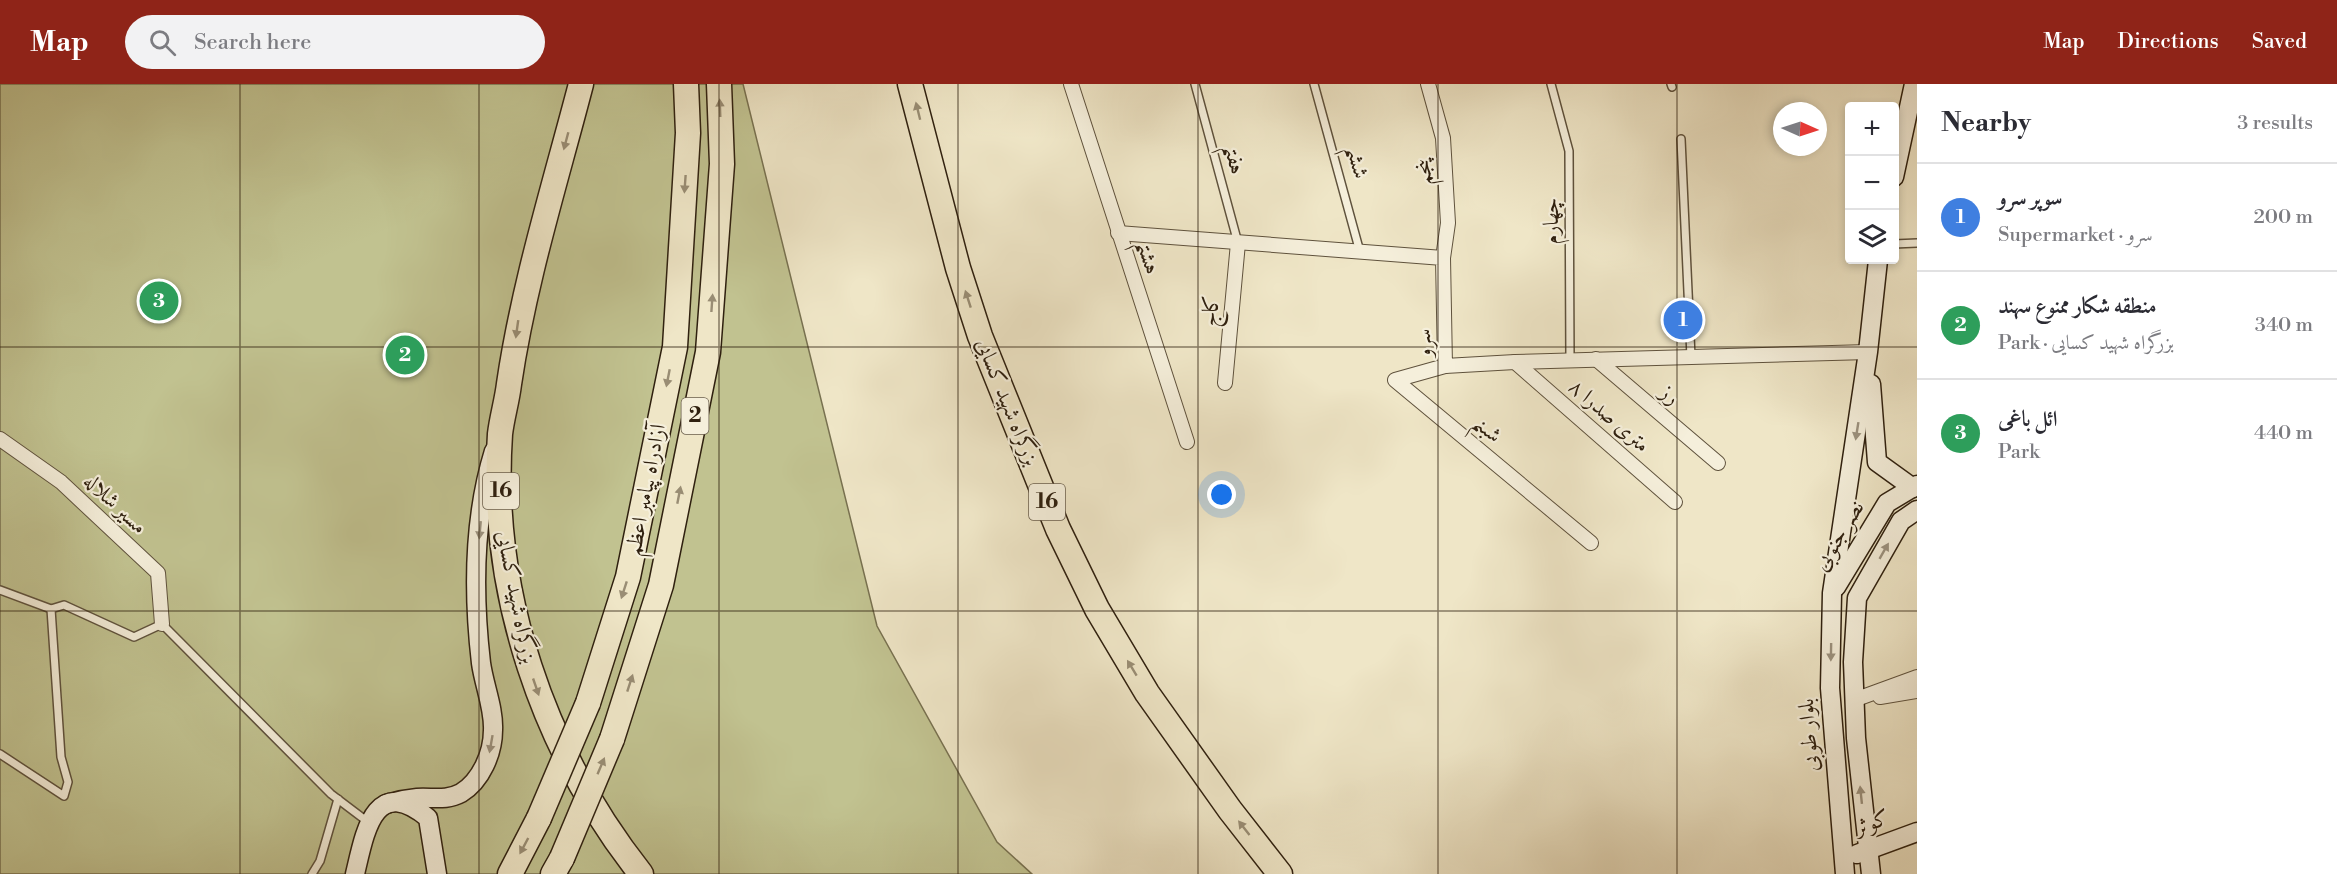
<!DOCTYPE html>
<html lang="en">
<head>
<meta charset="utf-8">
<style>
	body { margin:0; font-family:"Libre Bodoni",Amiri,serif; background:#f2f2f3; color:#2b2b33 }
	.controls { position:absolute; right:18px; top:18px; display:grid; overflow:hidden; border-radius:6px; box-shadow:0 3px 9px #0003 }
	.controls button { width:54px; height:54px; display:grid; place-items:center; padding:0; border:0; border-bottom:2px solid #e1e1e2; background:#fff; color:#2b2b33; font:30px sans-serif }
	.compass { position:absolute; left:1773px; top:18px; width:54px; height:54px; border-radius:50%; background:#fff; box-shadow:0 3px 9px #0003; rotate:93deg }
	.you { position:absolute; left:1222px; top:411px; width:21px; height:21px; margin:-15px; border:4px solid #fff; border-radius:50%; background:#1a73e8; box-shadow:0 0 0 9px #1a73e833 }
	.badge { display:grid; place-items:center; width:39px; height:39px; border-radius:50%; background:#8f2418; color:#fff; font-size:20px; font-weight:700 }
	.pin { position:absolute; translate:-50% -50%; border:3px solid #fff; box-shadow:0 2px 6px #0006 }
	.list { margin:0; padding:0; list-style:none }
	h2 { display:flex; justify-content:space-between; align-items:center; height:78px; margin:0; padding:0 24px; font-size:26px }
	h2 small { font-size:20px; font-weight:400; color:#7c7c81 }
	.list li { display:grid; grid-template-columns:39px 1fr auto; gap:18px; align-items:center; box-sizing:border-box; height:108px; padding:0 24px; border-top:2px solid #e1e1e2 }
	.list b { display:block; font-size:22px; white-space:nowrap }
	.list p { margin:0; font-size:20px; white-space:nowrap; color:#7c7c81 }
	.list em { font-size:20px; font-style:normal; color:#7c7c81 }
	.icon { flex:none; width:33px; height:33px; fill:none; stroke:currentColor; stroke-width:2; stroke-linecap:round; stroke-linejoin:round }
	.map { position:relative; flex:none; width:1917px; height:790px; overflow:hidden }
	header { display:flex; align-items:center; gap:36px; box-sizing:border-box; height:84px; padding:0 30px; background:#8f2418; color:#fff }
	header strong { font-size:28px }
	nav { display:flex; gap:33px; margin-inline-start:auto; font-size:21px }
	.search { width:420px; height:54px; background:#f2f2f3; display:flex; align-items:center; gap:15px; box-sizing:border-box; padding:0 21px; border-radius:33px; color:#7c7c81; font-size:22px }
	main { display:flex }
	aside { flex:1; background:#fff }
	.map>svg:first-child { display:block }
	.green { fill:#c1c290; stroke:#787150; stroke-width:1.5 }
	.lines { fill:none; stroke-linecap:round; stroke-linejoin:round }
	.lane-casing { stroke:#5f523d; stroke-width:10 }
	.street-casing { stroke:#5f523d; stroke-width:16 }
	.secondary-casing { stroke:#2f200f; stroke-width:21 }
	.highway-casing { stroke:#2f200f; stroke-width:27 }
	.lane { stroke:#f5efdb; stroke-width:7 }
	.street { stroke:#f5efdb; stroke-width:14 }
	.secondary { stroke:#f5efdb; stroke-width:18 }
	.highway { stroke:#efe6c7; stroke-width:24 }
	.highway-bridge-casing { stroke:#2f200f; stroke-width:27; stroke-linecap:butt }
	.highway-bridge { stroke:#efe6c7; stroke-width:24 }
	.oneway { fill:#998d74 }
	.oneway2 { fill:#9c927f }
	.grid { fill:none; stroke:#2f200f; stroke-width:1.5; stroke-opacity:0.55 }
	.labels { text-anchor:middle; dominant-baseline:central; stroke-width:4.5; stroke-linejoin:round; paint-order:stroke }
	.shield { fill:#f5efdb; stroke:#6a5e4c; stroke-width:1.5 }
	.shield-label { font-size:21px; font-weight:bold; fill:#2f200f }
	.street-label { font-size:22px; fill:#2f200f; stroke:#f5efdb }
</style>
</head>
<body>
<header>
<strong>Map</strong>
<div class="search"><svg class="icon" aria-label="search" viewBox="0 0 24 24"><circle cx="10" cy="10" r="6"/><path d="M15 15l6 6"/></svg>Search here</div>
<nav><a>Map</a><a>Directions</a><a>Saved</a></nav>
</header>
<main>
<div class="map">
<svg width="1917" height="790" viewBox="0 0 1917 790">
	<rect width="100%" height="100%" fill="#efe6c7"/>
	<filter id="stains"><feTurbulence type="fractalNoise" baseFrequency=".00333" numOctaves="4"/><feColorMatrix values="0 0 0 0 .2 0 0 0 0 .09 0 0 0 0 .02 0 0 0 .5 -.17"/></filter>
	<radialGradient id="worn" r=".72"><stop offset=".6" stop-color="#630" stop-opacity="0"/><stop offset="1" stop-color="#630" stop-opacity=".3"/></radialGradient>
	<polygon class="green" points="0,0 743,0 877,542 997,758 1032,790 0,790"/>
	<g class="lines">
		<g class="lane-casing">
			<g id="lane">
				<polyline points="1195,0 1238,159"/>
				<polyline points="1314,0 1360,168"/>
				<polyline points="1551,0 1569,67 1570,276"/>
				<polyline points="1671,0 1672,3"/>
				<polyline points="1681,55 1691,273"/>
				<polyline points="1894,160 1917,159"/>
				<polyline points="0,506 51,525"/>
				<polyline points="0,670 64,712 68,698 61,673 51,525 64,521 134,553 162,540 331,710 368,738"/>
				<polyline points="312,790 320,777 338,715"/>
			</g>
		</g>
		<g class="street-casing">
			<g id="street">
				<polyline points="1071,0 1187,358"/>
				<polyline points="1428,0 1443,54 1448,139 1443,174"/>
				<polyline points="1118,149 1443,174 1445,282 1515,278 1868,268"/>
				<polyline points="1596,275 1718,379"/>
				<polyline points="1515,278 1675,418"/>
				<polyline points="1445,282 1395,296 1591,459"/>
				<polyline points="1225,299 1238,159"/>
				<polyline points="0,355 61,398 158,489 162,540"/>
				<polyline points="1880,613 1917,607"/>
				<polyline points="1854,616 1917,593"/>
			</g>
		</g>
		<g class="secondary-casing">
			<g id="secondary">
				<polyline points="1894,93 1914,0"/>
				<polyline points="1871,300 1877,378 1913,404"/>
				<polyline points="1836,503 1887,419 1917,401"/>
				<path d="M386,720C396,717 406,715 417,714C433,713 446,717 461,709C481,697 493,669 493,646C494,624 484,601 481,579C473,510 473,435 494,367"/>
				<polyline points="1857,770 1917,748"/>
				<path d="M355,790C365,748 374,690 428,734L437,790"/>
				<polyline points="1845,790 1830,604 1832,509 1868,268 1878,176"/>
				<polyline points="1871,790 1856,654 1853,578 1857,514 1901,437 1917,426"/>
			</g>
		</g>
		<g class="highway-casing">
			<g id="highway">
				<path d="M581,0C555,100 524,198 509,300C507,317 502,333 500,350C489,508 543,666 641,790"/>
				<polyline points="910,0 958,184 980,252 1058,445 1097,525 1147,609 1230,726 1280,790"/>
				<polyline points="588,619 628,493 675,263 688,49 686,0"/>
				<polyline points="612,655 661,501 708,268 722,80 719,0"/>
				<polyline points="510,790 539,734"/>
				<polyline points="553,790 562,774"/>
			</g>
		</g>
		<use href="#lane" class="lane"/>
		<use href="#street" class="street"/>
		<use href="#secondary" class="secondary"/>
		<use href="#highway" class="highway"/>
		<g class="highway-bridge-casing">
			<g id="highway-bridge">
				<polyline points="539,734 588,619"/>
				<polyline points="562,774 612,655"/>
			</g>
		</g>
		<use href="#highway-bridge" class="highway-bridge"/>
	</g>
	<defs><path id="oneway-solid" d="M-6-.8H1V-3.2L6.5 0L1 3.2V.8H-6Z" transform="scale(1.5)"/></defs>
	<g class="oneway">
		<use href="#oneway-solid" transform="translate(720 24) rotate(-92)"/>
		<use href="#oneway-solid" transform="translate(918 27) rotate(-104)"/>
		<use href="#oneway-solid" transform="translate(566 57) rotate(105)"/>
		<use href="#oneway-solid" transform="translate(685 100) rotate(94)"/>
		<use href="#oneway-solid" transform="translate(968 215) rotate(-108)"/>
		<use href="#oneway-solid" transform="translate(712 219) rotate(-86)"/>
		<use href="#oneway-solid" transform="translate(517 245) rotate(98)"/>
		<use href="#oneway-solid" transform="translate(668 294) rotate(101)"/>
		<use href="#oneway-solid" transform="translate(679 411) rotate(-79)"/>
		<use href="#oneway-solid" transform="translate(624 506) rotate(108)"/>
		<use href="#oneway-solid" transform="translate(1132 584) rotate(-121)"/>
		<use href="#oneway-solid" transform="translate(630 599) rotate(-72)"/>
		<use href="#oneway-solid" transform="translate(536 603) rotate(71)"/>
		<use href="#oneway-solid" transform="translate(601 682) rotate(-67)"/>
		<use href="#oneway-solid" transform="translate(1244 744) rotate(-128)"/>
		<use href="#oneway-solid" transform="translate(524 762) rotate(118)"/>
	</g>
	<g class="oneway2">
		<use href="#oneway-solid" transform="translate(1857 347) rotate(99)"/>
		<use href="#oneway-solid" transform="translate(480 446) rotate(95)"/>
		<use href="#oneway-solid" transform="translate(1884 467) rotate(-60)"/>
		<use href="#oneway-solid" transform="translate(1831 568) rotate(91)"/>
		<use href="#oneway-solid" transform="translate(491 660) rotate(100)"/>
		<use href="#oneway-solid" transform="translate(1861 711) rotate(-96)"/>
	</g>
	<path class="grid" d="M240,0V790M479,0V790M719,0V790M958,0V790M1198,0V790M1438,0V790M1677,0V790M0,263H1917M0,527H1917"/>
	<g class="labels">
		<g class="shield">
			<rect x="681.5" y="314" width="27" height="36" rx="4.5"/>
			<rect x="483" y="389" width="36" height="36" rx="4.5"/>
			<rect x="1029" y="400" width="36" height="36" rx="4.5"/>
		</g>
		<g class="shield-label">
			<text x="695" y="332">2</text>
			<text x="501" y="407">16</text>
			<text x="1047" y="418">16</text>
		</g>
		<g class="street-label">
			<text transform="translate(1234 75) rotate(75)">هفتم</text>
			<text transform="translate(1357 78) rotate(75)">ششم</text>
			<text transform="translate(1424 88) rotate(-93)">پنجم</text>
			<text transform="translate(1551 137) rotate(-90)">چهارم</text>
			<text transform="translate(1148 173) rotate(72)">هشتم</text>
			<text transform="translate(1211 227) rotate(-85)">کاج</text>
			<text transform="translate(1424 259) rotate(-93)">سرو</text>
			<text transform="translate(1670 311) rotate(40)">رز</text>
			<text transform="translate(1007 318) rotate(68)">بزرگراه شهید کسایی</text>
			<text transform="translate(1609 332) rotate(41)">۸ متری صدرا</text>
			<text transform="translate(1487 345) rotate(40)">شبنم</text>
			<text transform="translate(646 406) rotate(-79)">آزادراه پیامبر اعظم</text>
			<text transform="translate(115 420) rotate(43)">مسیر شلاله</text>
			<text transform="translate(1839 452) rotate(-59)">نصر جنوبی</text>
			<text transform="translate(516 513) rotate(79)">بزرگراه شهید کسایی</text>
			<text transform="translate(1809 651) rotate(-94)">بلوار طوبی</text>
			<text transform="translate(1872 739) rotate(-20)">کوثر</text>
		</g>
	</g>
	<rect width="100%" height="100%" filter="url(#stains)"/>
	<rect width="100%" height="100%" fill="url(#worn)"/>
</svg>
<div class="controls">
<button>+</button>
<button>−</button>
<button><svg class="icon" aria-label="layers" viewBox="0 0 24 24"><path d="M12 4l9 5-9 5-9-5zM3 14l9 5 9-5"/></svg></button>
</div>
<svg class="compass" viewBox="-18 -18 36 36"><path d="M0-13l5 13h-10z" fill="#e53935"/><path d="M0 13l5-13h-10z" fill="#7c7c81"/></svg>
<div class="you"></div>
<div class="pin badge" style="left:1683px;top:236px;background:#3f7fe0">1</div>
<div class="pin badge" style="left:405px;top:271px;background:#2e9e5b">2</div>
<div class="pin badge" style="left:159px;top:217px;background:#2e9e5b">3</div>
</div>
<aside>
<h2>Nearby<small>3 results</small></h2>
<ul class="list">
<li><span class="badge" style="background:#3f7fe0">1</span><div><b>سوپر سرو</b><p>Supermarket · سرو</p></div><em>200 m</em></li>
<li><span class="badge" style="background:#2e9e5b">2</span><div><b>منطقه شکار ممنوع سهند</b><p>Park · بزرگراه شهید کسایی</p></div><em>340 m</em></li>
<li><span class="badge" style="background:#2e9e5b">3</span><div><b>ائل باغی</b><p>Park</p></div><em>440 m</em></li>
</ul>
</aside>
</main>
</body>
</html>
